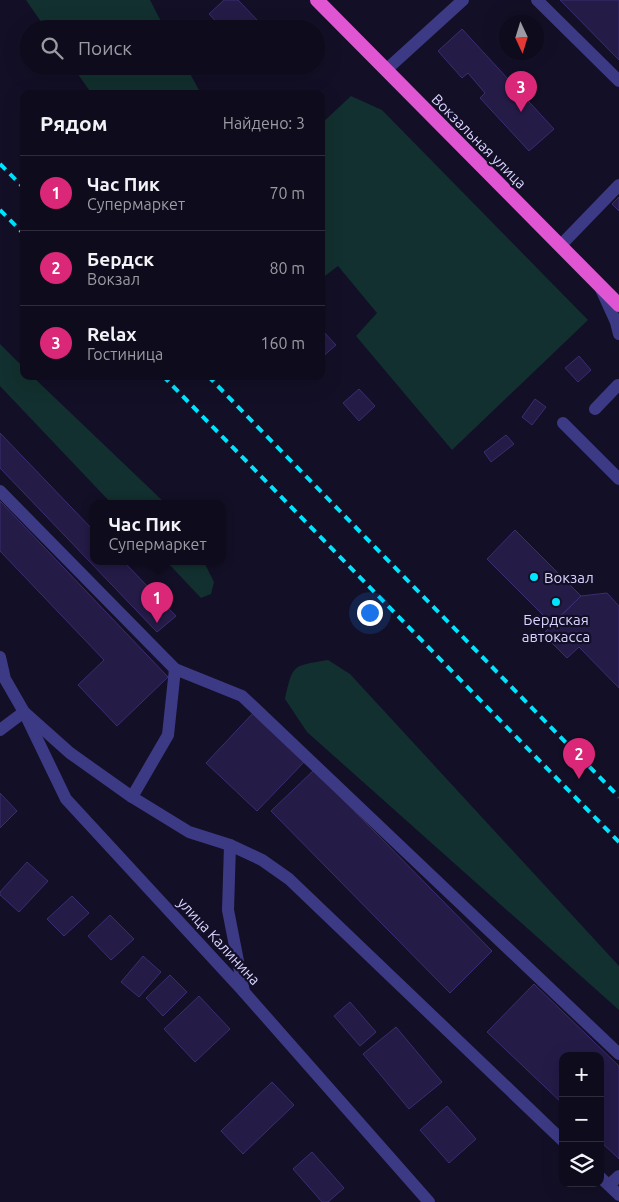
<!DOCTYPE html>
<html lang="ru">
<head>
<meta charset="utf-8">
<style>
	body { margin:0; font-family:Ubuntu,sans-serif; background:#1c1929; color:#f1f3f6 }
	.controls { position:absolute; right:15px; bottom:15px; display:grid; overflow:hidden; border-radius:10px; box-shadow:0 5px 20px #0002 }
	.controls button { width:45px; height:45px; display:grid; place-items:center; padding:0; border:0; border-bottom:1px solid #2e2b3b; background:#0e0b1c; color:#f1f3f6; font:25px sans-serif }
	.compass { position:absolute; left:499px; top:15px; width:45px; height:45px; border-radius:50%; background:#0e0b1c; box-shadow:0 5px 20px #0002; rotate:176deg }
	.you { position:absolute; left:369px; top:612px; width:18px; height:18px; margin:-12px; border:4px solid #fff; border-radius:50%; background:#1a73e8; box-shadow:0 0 0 8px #1a73e833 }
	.badge { display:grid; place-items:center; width:32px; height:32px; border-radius:50%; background:#db2777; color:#fff; font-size:16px; font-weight:700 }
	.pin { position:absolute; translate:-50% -41px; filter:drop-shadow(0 1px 2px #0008) }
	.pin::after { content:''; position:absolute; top:26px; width:18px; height:15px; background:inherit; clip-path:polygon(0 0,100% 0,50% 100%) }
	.popup { position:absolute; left:90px; top:500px; width:135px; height:65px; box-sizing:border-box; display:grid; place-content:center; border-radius:10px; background:#0e0b1c; filter:drop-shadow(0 1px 4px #0005); font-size:16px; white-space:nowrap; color:#9b9ba3 }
	.popup b { font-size:19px; color:#f1f3f6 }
	.popup::after { content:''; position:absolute; left:50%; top:100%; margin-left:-10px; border:10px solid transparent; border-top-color:#0e0b1c }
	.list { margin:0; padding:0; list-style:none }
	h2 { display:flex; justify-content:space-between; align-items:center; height:65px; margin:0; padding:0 20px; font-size:21px }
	h2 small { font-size:16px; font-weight:400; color:#9b9ba3 }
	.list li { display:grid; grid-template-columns:32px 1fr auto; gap:15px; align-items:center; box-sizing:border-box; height:75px; padding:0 20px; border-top:1px solid #2e2b3b }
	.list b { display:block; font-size:19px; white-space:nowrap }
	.list p { margin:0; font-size:16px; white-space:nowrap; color:#9b9ba3 }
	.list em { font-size:16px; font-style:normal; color:#9b9ba3 }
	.icon { flex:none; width:28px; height:28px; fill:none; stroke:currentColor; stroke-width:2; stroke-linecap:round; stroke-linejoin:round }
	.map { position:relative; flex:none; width:619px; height:1202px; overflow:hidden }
	.search { position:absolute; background:#0e0b1c; box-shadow:0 5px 20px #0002; left:20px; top:20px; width:305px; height:55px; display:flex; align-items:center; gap:12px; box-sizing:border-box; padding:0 18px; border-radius:28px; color:#9b9ba3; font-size:19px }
	.panel { position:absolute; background:#0e0b1c; box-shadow:0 5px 20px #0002; left:20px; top:90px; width:305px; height:290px; border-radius:10px }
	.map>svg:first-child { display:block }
	.green { fill:#12302f }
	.building { fill:#241b47; stroke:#3b2d73 }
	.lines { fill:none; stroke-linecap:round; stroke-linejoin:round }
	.service { stroke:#3d3a85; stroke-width:12 }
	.minor { stroke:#3d3a85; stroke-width:12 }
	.tertiary { stroke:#3d3a85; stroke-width:12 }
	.trunk { stroke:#e055d1; stroke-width:14 }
	.rail { stroke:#00e5ff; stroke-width:4; stroke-dasharray:8 6; stroke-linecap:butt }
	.poi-dot { fill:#00e5ff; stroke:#130f26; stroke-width:2 }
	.labels { text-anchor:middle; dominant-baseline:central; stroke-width:4.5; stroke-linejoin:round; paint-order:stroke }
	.street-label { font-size:15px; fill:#d9d4ff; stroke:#130f26 }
	.poi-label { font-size:15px; fill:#d9d4ff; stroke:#130f26; text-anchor:start }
</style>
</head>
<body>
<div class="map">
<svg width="619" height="1202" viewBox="0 0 619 1202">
	<rect width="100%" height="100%" fill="#130f26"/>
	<g class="green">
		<polygon points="26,0 150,0 165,29 46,29"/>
		<polygon points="72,66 186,66 201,94 92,94"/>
		<polygon points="351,96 382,110 588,320 452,450 356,336 377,313 338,266 321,279 321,124"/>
		<polygon points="0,344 24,368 24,376 32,376 166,504 112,504 0,386"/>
		<polygon points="167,562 204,562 214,582 211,594 201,598"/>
		<path d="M328,660L350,674L619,966V1010L307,732L285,699C293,664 292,666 328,660Z"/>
	</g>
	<g class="building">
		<polygon points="224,0 238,0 261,24 256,29 223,29 209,14"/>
		<polygon points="560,0 619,0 619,60"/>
		<polygon points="462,29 554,129 529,151 480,98 485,93 468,73 462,78 438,51"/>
		<polygon points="619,197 619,211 612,204"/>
		<polygon points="321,329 336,345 321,358"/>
		<polygon points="579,356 591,370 578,382 565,368"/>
		<polygon points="359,389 375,406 359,421 343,403"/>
		<polygon points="535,399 546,407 532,425 522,417"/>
		<polygon points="0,433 93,530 93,562 124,562 176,616 157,632 0,468"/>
		<polygon points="506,435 514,444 491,462 484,452"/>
		<polygon points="0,501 168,677 117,726 78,685 104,660 0,551"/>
		<polygon points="515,530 581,596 552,624 487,559"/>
		<polygon points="607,593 619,606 619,688 579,647 567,658 543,634 581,596"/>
		<polygon points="255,711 307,759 257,811 206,763"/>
		<polygon points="314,770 492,951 450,993 271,811"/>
		<polygon points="0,793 17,811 0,828"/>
		<polygon points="27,862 48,881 19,912 0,895 0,892"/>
		<polygon points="72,896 89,913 64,936 47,919"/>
		<polygon points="110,915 134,939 111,960 88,936"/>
		<polygon points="143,956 161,972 139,997 121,982"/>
		<polygon points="170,975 187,992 163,1016 146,998"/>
		<polygon points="534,984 619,1066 619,1159 600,1141 600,1056 563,1056 563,1104 487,1032"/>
		<polygon points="199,996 230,1029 195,1062 164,1029"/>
		<polygon points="350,1002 376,1032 360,1046 334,1016"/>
		<polygon points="396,1027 442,1082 409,1109 363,1054"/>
		<polygon points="272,1082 294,1105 243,1154 221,1131"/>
		<polygon points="447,1106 476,1139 449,1163 420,1130"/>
		<polygon points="312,1152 344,1188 328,1202 322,1202 293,1169"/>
	</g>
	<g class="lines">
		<g class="service">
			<polyline points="537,0 619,81"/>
			<polyline points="386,70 463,0"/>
			<polyline points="560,246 619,185"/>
			<polyline points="601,289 616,322 619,334"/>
			<polyline points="595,409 618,385"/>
			<polyline points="563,423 619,479"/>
			<polyline points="0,491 175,669 242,696 619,1054"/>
			<polyline points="132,797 168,735 175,669"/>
			<polyline points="230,845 228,910 244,992"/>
			<polyline points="609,1185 619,1176"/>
		</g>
		<polyline class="minor" points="0,730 24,712 66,799 244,992 429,1202"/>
		<g class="tertiary">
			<polyline points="0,657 5,679 24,712 70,753 132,797 189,832 230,845 262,860 289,879 563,1141"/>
			<polyline points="600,1177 619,1195"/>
		</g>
		<polyline class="trunk" points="317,0 619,305"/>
		<g class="rail">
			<polyline points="0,164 24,188"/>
			<polyline points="0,210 24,234"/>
			<polyline points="163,376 619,842"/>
			<polyline points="208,376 619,797"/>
		</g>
	</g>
	<g class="poi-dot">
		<circle cx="534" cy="577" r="5"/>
		<circle cx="556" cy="602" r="5"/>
	</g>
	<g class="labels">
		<g class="street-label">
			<text transform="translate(479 141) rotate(45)">Вокзальная улица</text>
			<text transform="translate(219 941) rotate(47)">улица Калинина</text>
		</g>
		<g class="poi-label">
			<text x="544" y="577">Вокзал</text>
			<text x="556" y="619" text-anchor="middle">Бердская<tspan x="556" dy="17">автокасса</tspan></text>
		</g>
	</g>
</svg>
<div class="controls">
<button>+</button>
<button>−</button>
<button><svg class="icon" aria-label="layers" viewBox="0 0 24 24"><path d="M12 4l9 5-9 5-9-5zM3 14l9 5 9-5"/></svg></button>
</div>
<svg class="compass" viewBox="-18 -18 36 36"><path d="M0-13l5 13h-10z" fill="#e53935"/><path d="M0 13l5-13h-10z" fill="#9b9ba3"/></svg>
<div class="you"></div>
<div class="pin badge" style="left:157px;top:623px">1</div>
<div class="popup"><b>Час Пик</b>Супермаркет</div>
<div class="pin badge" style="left:579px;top:779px">2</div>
<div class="pin badge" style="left:521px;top:112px">3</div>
<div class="search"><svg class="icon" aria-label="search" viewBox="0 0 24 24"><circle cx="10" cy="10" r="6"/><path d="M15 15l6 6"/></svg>Поиск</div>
<section class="panel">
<h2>Рядом<small>Найдено: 3</small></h2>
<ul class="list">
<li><span class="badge">1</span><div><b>Час Пик</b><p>Супермаркет</p></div><em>70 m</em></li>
<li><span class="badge">2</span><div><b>Бердск</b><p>Вокзал</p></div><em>80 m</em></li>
<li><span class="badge">3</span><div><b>Relax</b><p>Гостиница</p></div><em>160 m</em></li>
</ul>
</section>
</div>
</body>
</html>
